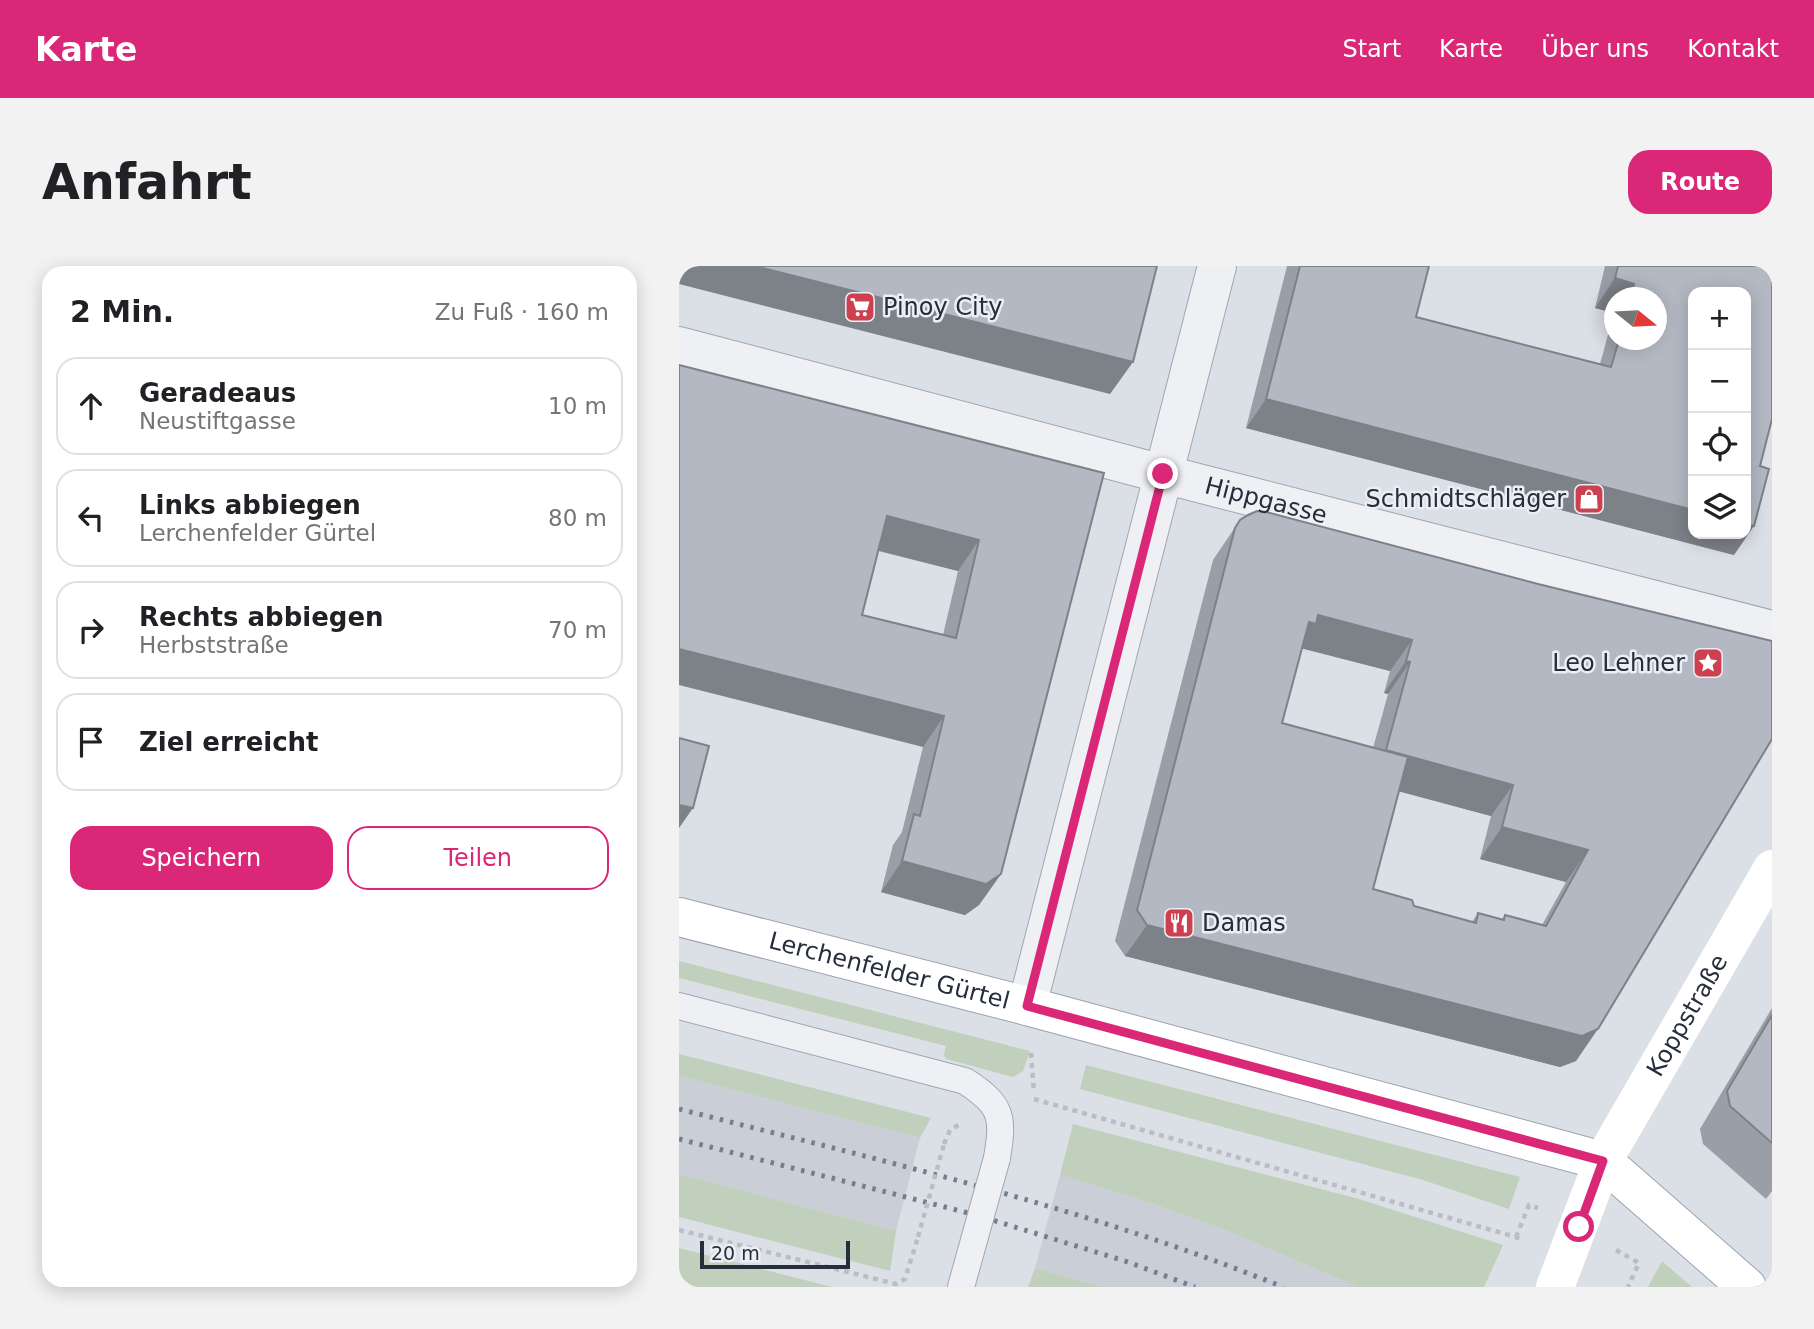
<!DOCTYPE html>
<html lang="de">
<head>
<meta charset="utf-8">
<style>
	body { margin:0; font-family:"DejaVu Sans",sans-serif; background:#f2f2f2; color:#202124 }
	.controls { position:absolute; right:21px; top:21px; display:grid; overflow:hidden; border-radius:14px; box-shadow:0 4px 18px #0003 }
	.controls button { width:63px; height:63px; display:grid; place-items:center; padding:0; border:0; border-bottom:2px solid #e0e0e0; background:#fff; color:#202124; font:35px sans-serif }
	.compass { position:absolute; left:925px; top:21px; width:63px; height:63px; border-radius:50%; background:#fff; box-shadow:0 4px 18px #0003; rotate:108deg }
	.scale { position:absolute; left:21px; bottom:18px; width:150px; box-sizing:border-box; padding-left:7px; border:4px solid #262d3b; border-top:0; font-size:19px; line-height:24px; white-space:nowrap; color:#262d3b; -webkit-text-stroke:5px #ebeef4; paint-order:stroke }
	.stop { position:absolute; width:21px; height:21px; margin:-16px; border:5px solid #db2777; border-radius:50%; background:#fff }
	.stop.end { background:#db2777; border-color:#fff; box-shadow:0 2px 7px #0008 }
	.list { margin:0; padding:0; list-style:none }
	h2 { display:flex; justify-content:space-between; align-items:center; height:91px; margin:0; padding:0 28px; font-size:30px }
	h2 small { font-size:23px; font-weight:400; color:#757577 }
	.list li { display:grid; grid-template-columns:46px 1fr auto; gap:21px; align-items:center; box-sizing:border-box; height:98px; margin:0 14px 14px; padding:0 14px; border:2px solid #e0e0e0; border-radius:21px }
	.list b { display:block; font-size:26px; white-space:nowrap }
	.list p { margin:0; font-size:23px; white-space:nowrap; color:#757577 }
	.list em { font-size:23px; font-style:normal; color:#757577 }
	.actions { display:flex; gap:14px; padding:21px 28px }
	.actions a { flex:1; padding:16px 0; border:2px solid #db2777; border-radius:21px; text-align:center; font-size:24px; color:#db2777 }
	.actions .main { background:#db2777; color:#fff }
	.icon { flex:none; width:38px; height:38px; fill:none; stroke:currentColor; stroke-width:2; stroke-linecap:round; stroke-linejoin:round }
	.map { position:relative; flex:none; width:1093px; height:1021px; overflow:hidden; border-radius:21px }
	header { display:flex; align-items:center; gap:42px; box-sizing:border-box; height:98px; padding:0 35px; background:#db2777; color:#fff }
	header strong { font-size:33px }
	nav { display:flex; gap:38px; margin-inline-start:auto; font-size:24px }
	.intro { display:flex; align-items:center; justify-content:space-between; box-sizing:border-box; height:168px; padding:0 42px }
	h1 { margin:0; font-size:49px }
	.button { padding:18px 32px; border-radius:21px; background:#db2777; color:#fff; font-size:24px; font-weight:700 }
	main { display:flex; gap:42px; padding:0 42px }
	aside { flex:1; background:#fff; border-radius:21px; box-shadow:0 4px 18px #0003 }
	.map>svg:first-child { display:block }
	.built { fill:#caced7 }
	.green { fill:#c1d0bd }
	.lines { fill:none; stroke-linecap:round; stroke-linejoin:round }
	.lane-casing { stroke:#a1a6af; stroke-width:28 }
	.street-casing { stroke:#a1a6af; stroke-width:40 }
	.primary-casing { stroke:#9ba3b1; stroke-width:40 }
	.path { stroke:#babdc4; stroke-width:4.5; stroke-dasharray:5 5; stroke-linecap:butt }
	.lane { stroke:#eef0f4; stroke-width:26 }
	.street { stroke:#eef0f4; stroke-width:38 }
	.secondary { stroke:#fff; stroke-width:38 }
	.primary { stroke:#fff; stroke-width:38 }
	.rail { stroke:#757e8f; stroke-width:5; stroke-dasharray:3.5 7; stroke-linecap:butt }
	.lane-bridge-casing { stroke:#a1a6af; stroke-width:28; stroke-linecap:butt }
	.path-bridge { stroke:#babdc4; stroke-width:4.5; stroke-dasharray:5 5; stroke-linecap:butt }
	.lane-bridge { stroke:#eef0f4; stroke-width:26 }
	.wall { fill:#9a9ea7; fill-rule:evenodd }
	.shaded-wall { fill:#7d8188 }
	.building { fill:#b3b8c2; stroke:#7d8188; stroke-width:2; fill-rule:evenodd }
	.route { stroke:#db2777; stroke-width:9 }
	.labels { text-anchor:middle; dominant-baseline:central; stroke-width:5; stroke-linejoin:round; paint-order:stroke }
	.poi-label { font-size:24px; fill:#262d3b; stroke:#ebeef4; text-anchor:start }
	.street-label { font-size:24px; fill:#262d3b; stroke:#ebeef4 }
</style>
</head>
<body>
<header>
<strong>Karte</strong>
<nav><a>Start</a><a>Karte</a><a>Über uns</a><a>Kontakt</a></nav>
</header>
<div class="intro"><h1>Anfahrt</h1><a class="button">Route</a></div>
<main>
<aside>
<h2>2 Min.<small>Zu Fuß · 160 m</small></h2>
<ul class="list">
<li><svg class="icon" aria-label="ahead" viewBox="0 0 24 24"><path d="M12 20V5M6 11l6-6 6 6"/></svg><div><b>Geradeaus</b><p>Neustiftgasse</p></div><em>10 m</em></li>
<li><svg class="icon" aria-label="left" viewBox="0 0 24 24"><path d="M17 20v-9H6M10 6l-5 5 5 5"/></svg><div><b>Links abbiegen</b><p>Lerchenfelder Gürtel</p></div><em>80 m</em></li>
<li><svg class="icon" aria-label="right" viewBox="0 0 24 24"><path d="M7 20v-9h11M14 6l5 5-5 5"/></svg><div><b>Rechts abbiegen</b><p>Herbststraße</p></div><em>70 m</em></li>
<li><svg class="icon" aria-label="arrive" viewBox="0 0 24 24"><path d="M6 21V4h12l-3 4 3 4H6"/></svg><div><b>Ziel erreicht</b></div></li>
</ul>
<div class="actions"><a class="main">Speichern</a><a>Teilen</a></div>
</aside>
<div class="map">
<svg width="1093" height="1021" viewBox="0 0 1093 1021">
	<rect width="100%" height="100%" fill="#dbdfe6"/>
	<g class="built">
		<polygon points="0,810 241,872 217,965 0,908"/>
		<polygon points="381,909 472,937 551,966 679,1021 422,1021 356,1002"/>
	</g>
	<g class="green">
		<polygon points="0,695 351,785 344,805 334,811 267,793 265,789 267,780 0,712"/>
		<polygon points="0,788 252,852 241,872 0,810"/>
		<polygon points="407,799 841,911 830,943 744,914 401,823"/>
		<polygon points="394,858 680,933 824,979 805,1021 679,1021 551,966 472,937 381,909"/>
		<polygon points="0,908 217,965 211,1005 0,951"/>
		<polygon points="0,982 153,1021 0,1021"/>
		<polygon points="983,995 1013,1021 969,1021"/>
		<polygon points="356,1002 416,1019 422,1021 349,1021"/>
	</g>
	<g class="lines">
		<g class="lane-casing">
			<g id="lane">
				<path d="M0,740L286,815C323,839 325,850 318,892"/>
				<polyline points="282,1021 292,985"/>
			</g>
		</g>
		<g class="street-casing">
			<g id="street">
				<path id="s1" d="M0,80L484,208L1093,364"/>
				<polyline points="348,740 538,0"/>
			</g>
		</g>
		<g class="primary-casing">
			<g id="primary">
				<path id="s3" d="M0,651L348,740L924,895L1068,1021"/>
			</g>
		</g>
		<g class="path">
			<polyline points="352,787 355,827"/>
			<polyline points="355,833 837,971 844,975"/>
			<polyline points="265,878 271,864 281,858"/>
			<polyline points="0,964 217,1018 226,1013 239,971"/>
			<polyline points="837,971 850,939 859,942"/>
			<polyline points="937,984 960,997 949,1021"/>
		</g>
		<use href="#lane" class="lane"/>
		<use href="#street" class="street"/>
		<path class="secondary" id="s2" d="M876,1021L924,895L1093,603"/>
		<use href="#primary" class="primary"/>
		<g class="rail">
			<path d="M0,843C204,895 409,942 604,1021"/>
			<polyline points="0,873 297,949 446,995 516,1021"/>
		</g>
		<g class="lane-bridge-casing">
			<polyline id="lane-bridge" points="292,985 318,892"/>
		</g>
		<polyline class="path-bridge" points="239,971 265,878"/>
		<use href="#lane-bridge" class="lane-bridge"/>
	</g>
	<g class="wall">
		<path d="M608,0H750L737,51L921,98L935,47L916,42L926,0H1093L1055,289L567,162ZM935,32H977V74H935Z"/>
		<path d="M0,99L425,207L322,608L300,639L286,649L202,626L214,579L223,566L244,481ZM199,285L279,305L264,369L183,349Z"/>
		<path d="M561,254L859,318L1093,375L897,795L881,801L446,690L436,675L534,294ZM623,382L711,405L705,427L709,428L694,482L603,457ZM720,525L812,550L801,593L887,616L863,659L826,649L823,653L799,647L793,656L735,640L694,623Z"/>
		<polygon points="1093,742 1093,925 1087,933 1024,878 1021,863"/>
	</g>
	<g class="shaded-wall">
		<polygon points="0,0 76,0 454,96 431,128 0,18"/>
		<polygon points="936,12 955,18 946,32 935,32 935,47 916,42"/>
		<polygon points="587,133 1014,244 1014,268 1067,268 1067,258 1075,260 1055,289 567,162"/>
		<polygon points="208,250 300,274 279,305 186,281"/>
		<polygon points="639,349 733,374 711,405 621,382 630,356"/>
		<polygon points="0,383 265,450 244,481 0,419"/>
		<polygon points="727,395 731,396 709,428 705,427"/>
		<polygon points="707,484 834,519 812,550 685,516"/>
		<polygon points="0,539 14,542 0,562"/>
		<polygon points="823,561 909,584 887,616 801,593"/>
		<polygon points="223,595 322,608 300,639 286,649 202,626"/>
		<polygon points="468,659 919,763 897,795 881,801 446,690"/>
	</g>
	<g class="building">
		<polygon points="76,0 478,0 454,96"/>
		<polygon points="621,0 750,0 737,51 932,101 940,74 977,74 977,32 951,32 955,18 936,12 939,0 1093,0 1093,153 1081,200 1090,203 1075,260 1067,258 1067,26 1014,26 1014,244 587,133"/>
		<path d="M0,99L425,207L322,608L307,618L223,595L235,548L241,550L265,450L0,383ZM208,250L300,274L277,372L183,349Z"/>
		<path d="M578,245L587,246L859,318L1093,375V473L919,763L903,770L468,659L458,644L556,262L561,254L569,249ZM639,349L733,374L727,395L731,396L707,484L834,519L823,561L909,584L867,660L826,649L825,654L799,647L797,657L735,640L733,634L694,623L729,491L603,457L630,356L637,358Z"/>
		<polygon points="0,472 30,480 14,542 0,539"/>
		<polygon points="1093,749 1093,877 1051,840 1048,825"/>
	</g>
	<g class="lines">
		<polyline class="route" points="484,208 348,740 924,895 900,961"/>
	</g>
	<defs>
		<g id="supermarket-square" transform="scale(1.575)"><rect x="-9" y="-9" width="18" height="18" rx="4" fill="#cc4050" stroke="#ebeef4"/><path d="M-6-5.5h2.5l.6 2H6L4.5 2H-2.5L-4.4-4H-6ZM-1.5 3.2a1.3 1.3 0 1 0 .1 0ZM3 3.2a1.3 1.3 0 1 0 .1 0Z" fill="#fff"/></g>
		<g id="shop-square" transform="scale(1.575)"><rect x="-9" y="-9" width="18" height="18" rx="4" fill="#cc4050" stroke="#ebeef4"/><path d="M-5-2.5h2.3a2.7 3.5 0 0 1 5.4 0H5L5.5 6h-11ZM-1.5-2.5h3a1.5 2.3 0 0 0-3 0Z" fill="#fff"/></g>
		<g id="sight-square" transform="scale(1.575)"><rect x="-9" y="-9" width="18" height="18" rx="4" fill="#cc4050" stroke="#ebeef4"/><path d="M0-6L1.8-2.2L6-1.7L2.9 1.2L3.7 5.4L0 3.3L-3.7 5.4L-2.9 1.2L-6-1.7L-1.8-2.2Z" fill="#fff"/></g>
		<g id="restaurant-square" transform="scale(1.575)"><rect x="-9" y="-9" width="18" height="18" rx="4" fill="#cc4050" stroke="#ebeef4"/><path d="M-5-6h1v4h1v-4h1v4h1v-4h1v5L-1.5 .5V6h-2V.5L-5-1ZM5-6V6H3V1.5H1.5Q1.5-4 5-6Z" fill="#fff"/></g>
	</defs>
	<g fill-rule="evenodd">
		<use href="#supermarket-square" x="181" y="41"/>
		<use href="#shop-square" x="910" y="233"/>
		<use href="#sight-square" x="1029" y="397"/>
		<use href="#restaurant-square" x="500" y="657"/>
	</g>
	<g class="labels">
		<g class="poi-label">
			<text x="204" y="41">Pinoy City</text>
			<text x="887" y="233" text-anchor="end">Schmidtschläger</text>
			<text x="1006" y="397" text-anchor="end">Leo Lehner</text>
			<text x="523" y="657">Damas</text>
		</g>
		<g class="street-label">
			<text stroke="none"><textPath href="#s1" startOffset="607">Hippgasse</textPath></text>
			<text stroke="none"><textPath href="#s3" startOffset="217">Lerchenfelder Gürtel</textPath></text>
			<text stroke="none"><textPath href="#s2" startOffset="303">Koppstraße</textPath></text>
		</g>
	</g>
</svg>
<div class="controls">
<button>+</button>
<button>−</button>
<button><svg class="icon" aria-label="locate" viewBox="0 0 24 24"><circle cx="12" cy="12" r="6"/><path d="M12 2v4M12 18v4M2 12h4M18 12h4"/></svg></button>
<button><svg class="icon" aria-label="layers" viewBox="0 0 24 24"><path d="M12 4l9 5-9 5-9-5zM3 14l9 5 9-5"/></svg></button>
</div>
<svg class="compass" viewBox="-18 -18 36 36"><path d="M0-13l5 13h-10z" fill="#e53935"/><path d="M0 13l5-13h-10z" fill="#757577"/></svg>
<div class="scale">20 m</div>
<div class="stop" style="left:900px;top:961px"></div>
<div class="stop end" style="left:484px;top:208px"></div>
</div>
</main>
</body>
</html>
